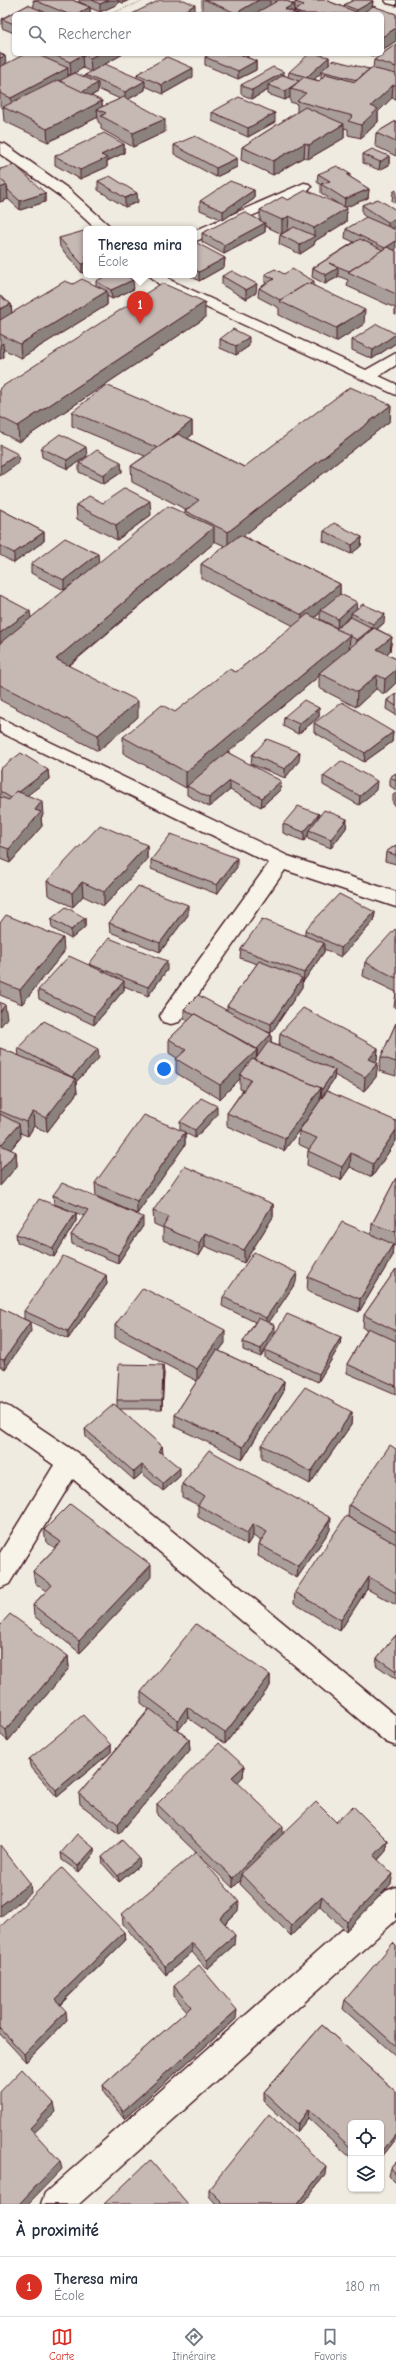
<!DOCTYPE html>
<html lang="fr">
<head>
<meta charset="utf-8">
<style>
	body { margin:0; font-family:"Comic Neue",sans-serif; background:#f2f2f3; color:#1f2937 }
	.controls { position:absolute; right:12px; bottom:12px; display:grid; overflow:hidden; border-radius:6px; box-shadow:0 1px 3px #0004 }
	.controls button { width:36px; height:36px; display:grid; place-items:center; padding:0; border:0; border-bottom:1px solid #e0e1e3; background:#fff; color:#1f2937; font:20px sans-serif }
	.you { position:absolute; left:164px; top:1069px; width:14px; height:14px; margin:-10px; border:3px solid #fff; border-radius:50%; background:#1a73e8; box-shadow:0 0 0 6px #1a73e833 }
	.badge { display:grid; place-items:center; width:26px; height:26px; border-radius:50%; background:#d93025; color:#fff; font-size:13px; font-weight:700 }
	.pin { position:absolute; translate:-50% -33px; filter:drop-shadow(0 1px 2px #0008) }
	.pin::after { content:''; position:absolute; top:21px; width:14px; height:12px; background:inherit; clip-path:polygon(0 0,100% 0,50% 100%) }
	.popup { position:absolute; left:83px; top:226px; width:114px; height:52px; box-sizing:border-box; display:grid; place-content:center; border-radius:6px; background:#fff; filter:drop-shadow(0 1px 3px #0005); font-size:13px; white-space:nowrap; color:#747a83 }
	.popup b { font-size:15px; color:#1f2937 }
	.popup::after { content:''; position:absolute; left:50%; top:100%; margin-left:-8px; border:8px solid transparent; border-top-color:#fff }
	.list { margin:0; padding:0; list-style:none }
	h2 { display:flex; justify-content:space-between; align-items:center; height:52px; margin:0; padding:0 16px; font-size:17px }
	h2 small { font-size:13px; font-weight:400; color:#747a83 }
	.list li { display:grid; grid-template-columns:26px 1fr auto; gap:12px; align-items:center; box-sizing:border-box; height:60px; padding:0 16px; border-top:1px solid #e0e1e3 }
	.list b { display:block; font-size:15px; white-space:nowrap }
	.list p { margin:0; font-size:13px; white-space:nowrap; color:#747a83 }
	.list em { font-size:13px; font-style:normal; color:#747a83 }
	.icon { flex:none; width:22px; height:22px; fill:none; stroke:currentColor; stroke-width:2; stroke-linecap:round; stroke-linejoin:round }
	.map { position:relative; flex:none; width:396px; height:2204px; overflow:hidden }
	.search { position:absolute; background:#fff; box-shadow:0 1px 3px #0004; left:12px; right:12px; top:12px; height:44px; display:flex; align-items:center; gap:10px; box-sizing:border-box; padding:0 14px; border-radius:6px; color:#747a83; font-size:15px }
	.sheet { height:112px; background:#fff }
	nav { display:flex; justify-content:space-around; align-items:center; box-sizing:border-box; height:56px; border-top:1px solid #e0e1e3; background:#fff; font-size:11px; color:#747a83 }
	nav a { display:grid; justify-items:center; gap:2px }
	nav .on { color:#d93025 }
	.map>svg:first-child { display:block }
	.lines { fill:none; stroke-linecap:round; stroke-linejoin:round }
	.minor-casing { stroke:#4a1f2b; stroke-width:3 }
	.path { stroke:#4a1f2b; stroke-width:1.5; stroke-dasharray:0.5 2; stroke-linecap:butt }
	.minor { fill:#f7f3e8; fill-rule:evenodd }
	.wall { fill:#aa9e9a; stroke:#4a1f2b; fill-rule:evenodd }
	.shaded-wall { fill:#8b817d; stroke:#4a1f2b }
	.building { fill:#c6b8b3; stroke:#4a1f2b }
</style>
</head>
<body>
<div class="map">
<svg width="396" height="2204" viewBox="0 0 396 2204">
	<rect width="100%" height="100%" fill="#f0ebe0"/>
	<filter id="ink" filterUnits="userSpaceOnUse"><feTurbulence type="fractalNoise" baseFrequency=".025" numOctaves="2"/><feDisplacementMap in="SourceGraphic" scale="8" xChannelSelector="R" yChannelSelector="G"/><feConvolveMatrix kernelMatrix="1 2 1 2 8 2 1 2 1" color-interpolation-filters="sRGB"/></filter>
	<g filter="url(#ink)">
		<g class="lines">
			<g class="minor-casing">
				<g id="minor">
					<polygon points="385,0 396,0 396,5 387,3"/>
					<polygon points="0,143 5,144 70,190 113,229 96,229 60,196 0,154"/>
					<polygon points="304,183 309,184 311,187 309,190 194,242 194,231"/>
					<polygon points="149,275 166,275 172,281 366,370 396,353 396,365 379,376 396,384 396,395 162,287"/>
					<polygon points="0,718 288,856 396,892 396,907 285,870 179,1022 171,1024 163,1022 160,1016 163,1010 269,863 0,732"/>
					<polygon points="0,1403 9,1407 79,1454 396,1716 396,1746 386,1742 73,1479 9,1584 0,1588 0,1553 54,1465 0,1427"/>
					<polygon points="396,1887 396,1920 79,2204 41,2204 45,2193 386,1891"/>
				</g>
			</g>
			<polyline class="path" points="110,14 145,0"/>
			<use href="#minor" class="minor"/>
		</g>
		<g class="wall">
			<polygon points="33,0 72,0 86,5 79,2 79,0 129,0 123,3 118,1 118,4 100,12 90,8 90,14 14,14 14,33 2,28 2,19 28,5 34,8"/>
			<polygon points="202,0 285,0 294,4 294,13 294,11 295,10 295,2 299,0 325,0 344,7 344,5 354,0 370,0 373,1 372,6 396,14 396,41 382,50 382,14 206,14 202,12"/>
			<path d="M396,44V99L392,98L378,112V122L361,138L348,135V129L344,128V138L308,159L304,157L273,175L241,160L242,147L297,112V104L290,102V97L285,100L268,94V90L252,99L241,94V85L284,75L288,77L289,72L329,57V63L369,69L373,68L374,60ZM321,73V79L319,81L314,79Z"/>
			<path d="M0,53L5,56L6,64L39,55V54H123L91,72L83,68L71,75L68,74V77H85V75L137,78V74L193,77L163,94L145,86V90L129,99L165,132L133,147L101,129V124L98,122V117L48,142L4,121L3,108L0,106ZM98,89L120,99L102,107V101L91,96L98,92Z"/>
			<polygon points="367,54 376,54 373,56"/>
			<polygon points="205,57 248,58 256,61 256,70 238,79 205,65"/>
			<polygon points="212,112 275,122 248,137 212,121"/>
			<polygon points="396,121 396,156 375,146 376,133"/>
			<polygon points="124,144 124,153 107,161 107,167 80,179 55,165 55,156"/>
			<polygon points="174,145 237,158 237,167 216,177 174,154"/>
			<polygon points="363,154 389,156 389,165 379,170 363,163"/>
			<polygon points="0,169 45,193 45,202 20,210 8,199 0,202"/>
			<polygon points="318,174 350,174 350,177 369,189 368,198 346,207 346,222 315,241 314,245 300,254 279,244 280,235 288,230 282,234 265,226 265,232 224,254 202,242 202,233 260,220 260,210 288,200 338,204 321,193 321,185 317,182"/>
			<polygon points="98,181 138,202 125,207 98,190"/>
			<polygon points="254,190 254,199 223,220 200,210 200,201"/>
			<polygon points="396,190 396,203 392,201 393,192"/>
			<polygon points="362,205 396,210 396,227 392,229 395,250 396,251 396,315 395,315 395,308 347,286 348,280 338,276 338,277 325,284 312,277 313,268 354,242 345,238 346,229 367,218 362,214"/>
			<polygon points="86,234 86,272 82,273 60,247 59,238"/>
			<polygon points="194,245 225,258 224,267 199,281 189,275 194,275"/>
			<polygon points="265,274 284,274 314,286 364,324 336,342 279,315 279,308 258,297 259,288 266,284 265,283"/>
			<polygon points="222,276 256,293 246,299 222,285"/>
			<polygon points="96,281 134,289 112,299 107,296 107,305 21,358 3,349 4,357 0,359 0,296 11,304 12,313 73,284 96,286"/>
			<polygon points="205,318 19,442 0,432 0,388"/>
			<polygon points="220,339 249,346 236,355 220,348"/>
			<polygon points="352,340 396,343 372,359 352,350"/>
			<path d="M391,405L390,421L243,536L340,584V594L357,609L384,623L377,629L392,637L390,651L387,654L396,659V683L384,694L376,689L356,707L319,688V676L228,752L280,790L261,807L230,790L209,807L187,795V787L186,788L123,753V737L175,712L236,672L294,626L201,578V564L225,546L214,541V543L69,666L138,717L98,751L0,700V595L31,618L86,573L64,590L31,573V564L99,563L185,514V511L187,510L132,482L131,466L145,456L72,426V412L192,421V435L187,438L244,467ZM320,613V619L337,628L336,629L315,618Z"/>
			<polygon points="41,448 87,456 68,469 42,457"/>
			<polygon points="121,462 122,472 104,484 79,472 79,463"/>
			<polygon points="103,503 151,515 117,540 77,519 76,505"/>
			<polygon points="0,509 44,532 44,541 14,563 0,555"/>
			<polygon points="324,531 362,537 361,546 351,554 323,541"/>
			<polygon points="396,694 396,715 386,709 387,700"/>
			<polygon points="319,708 319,717 298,734 283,726 284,717"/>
			<polygon points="314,723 393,732 392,742 364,762 314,732"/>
			<polygon points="252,755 299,761 285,778 251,764"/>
			<polygon points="0,769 48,770 49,779 27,795 43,815 41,818 42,826 10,863 0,859"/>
			<polygon points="396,773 396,790 390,786 390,777"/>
			<polygon points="323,776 376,790 359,805 323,785"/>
			<polygon points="396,793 396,806 393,804 393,795"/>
			<polygon points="319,814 318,818 347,819 346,828 331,848 308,839 308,835 304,841 283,833 283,824"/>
			<polygon points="147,845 147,860 104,906 83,896 73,907 48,895 47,881"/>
			<polygon points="396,845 396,864 385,861 386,852"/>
			<polygon points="151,860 237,867 217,894 151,869"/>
			<polygon points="375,912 374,921 341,957 324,949 324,952 303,982 302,982 302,987 271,1033 265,1031 271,1034 271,1043 279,1046 280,1033 378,1048 377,1061 376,1062 376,1077 364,1091 334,1075 334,1079 321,1098 320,1098 320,1101 396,1121 396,1141 372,1177 350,1167 341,1180 307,1165 308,1151 309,1149 298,1144 299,1131 317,1105 284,1151 227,1126 227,1113 243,1090 240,1089 240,1079 220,1099 176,1073 176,1059 177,1058 169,1053 169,1039 188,1021 184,1018 184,1009 227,1010 227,1006 257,964 240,958 241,949 305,935 305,930"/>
			<polygon points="188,915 160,952 110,932 109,923"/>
			<polygon points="85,918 85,927 71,939 52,928 51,919"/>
			<polygon points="0,923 64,952 22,1004 0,995"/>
			<polygon points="396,930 396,1008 394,1007 396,992 363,976 365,962"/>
			<polygon points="89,964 167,970 148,996 124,986 124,990 94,1025 39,999 38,990 90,965"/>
			<polygon points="396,1023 396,1076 379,1071 381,1057"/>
			<polygon points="0,1048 19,1056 18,1048 99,1058 76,1082 77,1093 47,1132 34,1126 28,1136 20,1133 21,1137 10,1150 16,1152 17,1166 0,1186"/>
			<polygon points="217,1115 195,1138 185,1133 185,1145 137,1214 96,1196 95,1183 180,1130 180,1122"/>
			<polygon points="396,1178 396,1246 393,1245 392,1257 359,1312 307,1291 308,1277 371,1235 372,1224"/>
			<polygon points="53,1195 143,1226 118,1263 72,1244 71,1235 84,1216 76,1213 76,1221 54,1257 17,1242 16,1234 72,1211 54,1204"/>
			<polygon points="273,1204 273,1217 244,1263 205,1246 199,1256 163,1240 163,1228 154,1224 153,1211"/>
			<polygon points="396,1269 396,1394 347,1373 347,1364 367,1330 363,1328 364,1315"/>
			<polygon points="106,1275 107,1284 68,1339 24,1319 24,1311"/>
			<polygon points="296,1282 269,1322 275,1334 341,1337 340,1345 318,1382 265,1358 265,1350 261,1357 243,1350 243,1342 255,1322 222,1306 223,1297"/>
			<polygon points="0,1308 31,1331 5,1369 0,1366"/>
			<polygon points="115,1325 225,1343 219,1351 284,1381 283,1393 243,1459 175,1427 175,1415 197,1381 115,1338"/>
			<polygon points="164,1373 162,1409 118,1409 162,1446 163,1454 180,1476 163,1491 142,1473 134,1480 86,1437 85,1429 117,1407 117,1400"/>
			<polygon points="352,1412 351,1425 310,1484 262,1458 262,1445"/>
			<polygon points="396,1449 396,1605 367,1589 340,1631 294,1603 295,1592 388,1540 348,1517 349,1505"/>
			<polygon points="182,1484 330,1530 297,1578 258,1556 259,1544 261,1541 253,1536 247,1545 198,1517 198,1505 182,1497"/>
			<polygon points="44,1530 151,1577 80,1653 34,1616 33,1605 46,1591 35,1583 33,1571 55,1548 46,1542"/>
			<polygon points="0,1625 68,1656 69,1668 8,1741 0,1734"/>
			<polygon points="396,1635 396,1679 376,1665 377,1658"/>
			<polygon points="270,1675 270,1686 225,1744 188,1718 178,1730 189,1739 190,1750 119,1834 80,1804 79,1794 149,1709 141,1703 141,1692"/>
			<polygon points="111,1745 111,1752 57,1797 30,1766 29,1759"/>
			<polygon points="244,1766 243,1777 237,1782 283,1834 336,1822 388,1841 386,1851 378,1860 391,1884 346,1931 320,1906 291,1936 240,1884 241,1880 233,1888 157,1815 157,1804"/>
			<polygon points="94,1848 94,1854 79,1872 62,1860 61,1853"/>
			<polygon points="102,1857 140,1865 119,1882 103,1864"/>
			<polygon points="238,1911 225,1924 234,1945 207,1969 192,1952 166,1975 123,1924 122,1914"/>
			<polygon points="0,1927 124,1932 125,1941 60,2005 67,2020 26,2062 0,2034"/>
			<polygon points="396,1946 396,2056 343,2009 345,2000"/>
			<polygon points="174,1986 236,2019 124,2119 104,2093 103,2085 187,2011 174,1996"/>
			<polygon points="322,2025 396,2092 396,2139 381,2158 381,2123 351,2123 351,2158 308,2118 297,2132 264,2101 264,2092"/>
			<polygon points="396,2162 396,2183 389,2176 391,2168"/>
			<polygon points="325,2175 302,2204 216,2204 209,2196 209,2189"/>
		</g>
		<g class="shaded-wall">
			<polygon points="109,0 118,0 118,4 100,12 100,4"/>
			<polygon points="123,0 129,0 123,3"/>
			<polygon points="259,0 270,0 270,7 258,14 236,14 236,13"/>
			<polygon points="373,1 372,10 365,14 357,14 357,10"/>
			<polygon points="294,4 294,12 285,9"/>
			<polygon points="195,5 195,13 194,14 178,14"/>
			<polygon points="90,7 90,14 77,14"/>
			<polygon points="396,28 396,41 382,50 382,37"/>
			<polygon points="98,54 123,54 91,72 90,58"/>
			<polygon points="243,54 248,54 248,59 241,55"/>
			<polygon points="82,55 83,68 71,75 70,62"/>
			<polygon points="5,56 6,64 0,67 0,58"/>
			<polygon points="329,57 329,66 321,71 321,73 307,86 307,77"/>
			<polygon points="256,61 256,70 238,79 238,71"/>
			<polygon points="68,68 68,81 12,112 11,98"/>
			<polygon points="193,68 193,77 163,94 162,85"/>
			<polygon points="284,72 284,81 268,85 268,90 252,99 252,90"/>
			<polygon points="145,81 145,90 125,101 125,92"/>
			<polygon points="300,81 290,89 290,97 285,100 285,91"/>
			<polygon points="98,83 98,92 79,102 79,93"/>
			<polygon points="393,85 392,98 378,112 378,122 361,138 361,125 371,106"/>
			<polygon points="102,101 102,111 97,109 98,117 48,142 47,129"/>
			<polygon points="275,113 275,122 248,137 248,128"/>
			<polygon points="165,119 165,132 133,147 133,133"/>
			<polygon points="344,124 344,138 308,159 309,145"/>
			<polygon points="305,143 304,157 273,175 273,161"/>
			<polygon points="124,144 124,153 107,161 107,167 80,179 80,170 101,155"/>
			<polygon points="389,156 389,165 379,170 380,162"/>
			<polygon points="237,158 237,167 216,177 216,168"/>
			<polygon points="7,185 8,199 0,202 0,188"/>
			<polygon points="369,189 368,198 344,208 345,199"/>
			<polygon points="254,190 254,199 223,220 223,211"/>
			<polygon points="45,193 45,202 20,210 20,201"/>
			<polygon points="137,193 138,202 125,207 125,198"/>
			<polygon points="347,208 346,222 315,241 314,245 300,254 300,245 314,236 314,228"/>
			<polygon points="289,216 288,230 282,234 282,220"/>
			<polygon points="396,219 396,227 388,231 388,222"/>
			<polygon points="265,223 265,232 224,254 224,245"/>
			<polygon points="396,241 396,250 385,257 385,248"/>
			<polygon points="225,258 224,267 199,281 199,272"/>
			<polygon points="86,263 86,272 82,273 82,264"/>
			<polygon points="338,268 338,277 325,284 326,275"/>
			<polygon points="133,280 134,289 112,299 111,290"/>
			<polygon points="314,281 314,290 280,302 280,300"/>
			<polygon points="257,284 256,293 246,299 246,290"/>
			<polygon points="107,291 107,305 21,358 20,344"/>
			<polygon points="205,302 205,318 19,442 18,426"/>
			<polygon points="11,304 12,318 0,323 0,309"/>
			<polygon points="365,310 364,324 336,342 336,328"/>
			<polygon points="396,334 396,343 372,359 373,350"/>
			<polygon points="249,337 249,346 236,355 236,346"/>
			<polygon points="3,343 4,357 0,359 0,345"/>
			<polygon points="391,405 390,421 228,548 228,532"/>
			<polygon points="192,421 192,435 159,462 159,448"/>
			<polygon points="86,447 87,456 68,469 67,460"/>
			<polygon points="18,454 19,463 0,476 0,466"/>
			<polygon points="121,462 122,472 104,484 103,475"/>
			<polygon points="150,501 151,515 117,540 116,525"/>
			<polygon points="214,527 214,543 57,675 56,659"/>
			<polygon points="44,532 44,541 14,563 14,553"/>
			<polygon points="362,537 361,546 351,554 352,545"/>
			<polygon points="98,554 99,564 64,590 64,580"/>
			<polygon points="340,584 340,598 320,610 320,613 301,629 302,615"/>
			<polygon points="357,602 356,611 351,613 351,616 337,628 338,619"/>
			<polygon points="30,611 32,625 0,648 0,633"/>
			<polygon points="385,614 384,623 372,633 373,624"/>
			<polygon points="372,628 372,637 356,650 357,640"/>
			<polygon points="350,635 349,651 319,673 319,676 188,786 187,786 186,788 186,772"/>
			<polygon points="392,637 390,651 376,663 377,649"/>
			<polygon points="396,670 396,683 384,694 385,679"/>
			<polygon points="377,675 376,689 356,707 357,692"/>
			<polygon points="138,701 138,717 98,751 98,735"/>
			<polygon points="319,708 319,717 298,734 299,724"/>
			<polygon points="393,732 392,742 364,762 365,753"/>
			<polygon points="300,752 299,761 285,778 285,769"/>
			<polygon points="48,770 49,779 12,807 11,798"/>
			<polygon points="230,781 230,790 209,807 209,798"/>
			<polygon points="281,781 280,790 261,807 262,798"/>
			<polygon points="377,781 376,790 359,805 360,796"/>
			<polygon points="42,801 43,815 41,818 42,826 10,863 9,849 35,810"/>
			<polygon points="319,814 318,823 309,830 308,835 304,841 304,832"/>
			<polygon points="347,819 346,828 331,848 331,839"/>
			<polygon points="147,845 147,860 104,906 104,892"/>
			<polygon points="237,858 237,867 217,894 217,885"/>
			<polygon points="82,882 83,896 73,907 72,893"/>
			<polygon points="188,905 188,915 160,952 160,943"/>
			<polygon points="375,912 374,921 341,957 341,948"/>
			<polygon points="85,918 85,927 71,939 71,930"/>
			<polygon points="63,938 64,952 22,1004 20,990"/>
			<polygon points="324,943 324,952 303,982 304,973"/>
			<polygon points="167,961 167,970 148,996 148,987"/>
			<polygon points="302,978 302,987 271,1033 271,1024"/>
			<polygon points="124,981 124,990 94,1025 94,1016"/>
			<polygon points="5,1005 7,1018 0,1027 0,1012"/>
			<polygon points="271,1034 271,1043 257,1058 257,1049"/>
			<polygon points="378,1048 377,1061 368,1072 369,1059"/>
			<polygon points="98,1049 99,1058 76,1082 77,1093 47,1132 46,1118 72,1083 72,1077"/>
			<polygon points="257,1050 256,1061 240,1075 240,1079 220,1099 220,1085"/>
			<polygon points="378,1063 376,1077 364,1091 365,1077"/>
			<polygon points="335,1070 334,1079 321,1098 322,1089"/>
			<polygon points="321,1088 320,1101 284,1151 285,1138"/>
			<polygon points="217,1106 217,1115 195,1138 195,1130"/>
			<polygon points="33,1112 34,1126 28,1136 26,1122"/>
			<polygon points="19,1124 21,1137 3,1159 1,1145"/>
			<polygon points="396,1130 396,1141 372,1177 373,1164"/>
			<polygon points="185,1132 185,1145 137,1214 137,1201"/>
			<polygon points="16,1152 17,1166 0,1186 0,1171"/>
			<polygon points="351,1153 350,1167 341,1180 342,1167"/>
			<polygon points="273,1204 273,1217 244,1263 244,1250"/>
			<polygon points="76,1213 76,1221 54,1257 53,1248"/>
			<polygon points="143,1217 143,1226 118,1263 118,1255"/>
			<polygon points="205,1233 205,1246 199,1256 199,1243"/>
			<polygon points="393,1244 392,1257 359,1312 360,1299"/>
			<polygon points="297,1273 296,1282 266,1327 266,1318"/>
			<polygon points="106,1275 107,1284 68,1339 68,1331"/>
			<polygon points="30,1322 31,1331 5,1369 4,1360"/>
			<polygon points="275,1325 275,1334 261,1357 261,1349"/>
			<polygon points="225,1330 225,1343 197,1381 197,1369"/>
			<polygon points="341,1337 340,1345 318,1382 319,1374"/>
			<polygon points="163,1365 164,1373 162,1409 162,1400"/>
			<polygon points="284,1381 283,1393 243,1459 243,1447"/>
			<polygon points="352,1412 351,1425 310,1484 311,1472"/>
			<polygon points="162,1446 163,1454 159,1451"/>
			<polygon points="142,1465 142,1473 134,1480 134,1472"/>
			<polygon points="180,1468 180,1476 163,1491 163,1483"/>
			<polygon points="331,1518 330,1530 297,1578 298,1566"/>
			<polygon points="253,1524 253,1536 247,1545 247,1533"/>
			<polygon points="151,1565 151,1577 80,1653 79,1641"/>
			<polygon points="369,1577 367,1589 340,1631 341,1620"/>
			<polygon points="68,1656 69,1668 8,1741 6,1730"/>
			<polygon points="270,1675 270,1686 225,1744 225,1733"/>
			<polygon points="187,1707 188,1718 178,1731 178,1720"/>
			<polygon points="189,1739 190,1750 119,1834 118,1824"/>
			<polygon points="111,1745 111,1752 57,1797 56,1790"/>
			<polygon points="244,1766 243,1777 232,1788 232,1777"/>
			<polygon points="283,1826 283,1836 241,1874 241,1880 233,1888 233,1878"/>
			<polygon points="388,1841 386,1851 372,1866 374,1856"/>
			<polygon points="94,1848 94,1854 79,1872 78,1866"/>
			<polygon points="139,1858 140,1865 119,1882 118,1876"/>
			<polygon points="393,1874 391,1884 346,1931 347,1922"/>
			<polygon points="30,1883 31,1893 0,1917 0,1906"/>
			<polygon points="322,1896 320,1906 291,1936 291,1926"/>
			<polygon points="239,1902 238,1911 220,1928 220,1918"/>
			<polygon points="124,1932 125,1941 56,2008 55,1999"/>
			<polygon points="235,1935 234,1945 207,1969 207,1960"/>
			<polygon points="192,1943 192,1952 166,1975 165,1966"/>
			<polygon points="237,2010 236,2019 124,2119 123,2111"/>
			<polygon points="66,2011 67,2020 26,2062 24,2054"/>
			<polygon points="54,2103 56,2112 31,2136 30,2128"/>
			<polygon points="309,2109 308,2118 297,2132 298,2124"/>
			<polygon points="396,2134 396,2139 381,2158 381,2153"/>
			<polygon points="60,2161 62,2169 28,2204 19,2204"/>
			<polygon points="326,2167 325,2175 302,2204 297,2204"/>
		</g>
		<g class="building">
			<polygon points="34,0 72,0 90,7 77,14 68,14"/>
			<polygon points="92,0 109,0 100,4"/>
			<polygon points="160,0 184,0 195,5 178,14 132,14"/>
			<polygon points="205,0 259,0 236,13"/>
			<polygon points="279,0 284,0 294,4 285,9 298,14 254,14"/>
			<polygon points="299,0 325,0 356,12 352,14 302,14 294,11 304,5 295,2"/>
			<polygon points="354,0 370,0 373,1 357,10 344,5"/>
			<polygon points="28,5 49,14 14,14 14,24 2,19"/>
			<polygon points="373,6 396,14 396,28 382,37 382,14 361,14"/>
			<polygon points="396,44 396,67 374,60"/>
			<polygon points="0,53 5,56 0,58"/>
			<polygon points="25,54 36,54 68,68 11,98 0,93 0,67"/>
			<polygon points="52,54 98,54 90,58 82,55 70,62"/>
			<polygon points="211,54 243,54 241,55 256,61 238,71 205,57"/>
			<polygon points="309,54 316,54 329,57 307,77 289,72"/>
			<polygon points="167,57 193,68 162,85 137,74"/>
			<polygon points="333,60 369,69 357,80 321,71"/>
			<polygon points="105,64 145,81 125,92 85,75"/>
			<polygon points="273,67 284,72 252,90 241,85"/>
			<polygon points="371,68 396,74 396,85 393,85 371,106 378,109 361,125 348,121 353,116 297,101 306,93 290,89 304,77 319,81 326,74 355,82"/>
			<polygon points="75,73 98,83 82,92 59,81"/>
			<polygon points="283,75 299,81 294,85 285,91 268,85"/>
			<polygon points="58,80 102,101 47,129 3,107"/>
			<polygon points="124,97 165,119 133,133 101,116 106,113 97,109"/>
			<polygon points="239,97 275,113 248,128 212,112"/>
			<polygon points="305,107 344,124 309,145 305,143 273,161 242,147"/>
			<polygon points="396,121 396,142 376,133"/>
			<polygon points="104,133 124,144 101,155 107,158 80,170 55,156"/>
			<polygon points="195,136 237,158 216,168 174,145"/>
			<polygon points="372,149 389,156 380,162 363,154"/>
			<polygon points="15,165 45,193 20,201 8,190 7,185 0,179 0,169"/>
			<polygon points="337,166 350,174 347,175 369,189 345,199 321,184 330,181 318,174"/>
			<polygon points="110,176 137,193 125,198 98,181"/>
			<polygon points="0,179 7,185 0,188"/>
			<polygon points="230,181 254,190 223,211 200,201"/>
			<polygon points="306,190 347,208 314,228 289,216 282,220 260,210 282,197 288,200"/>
			<polygon points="378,199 396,210 396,219 388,222 362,205"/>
			<polygon points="244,212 265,223 224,245 202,233"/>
			<polygon points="366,217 396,230 396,241 385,248 346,229"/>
			<polygon points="294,227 315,236 300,245 280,235"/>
			<polygon points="84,231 86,234 86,263 82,264 59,238"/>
			<polygon points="360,239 383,250 349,271 329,263 338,268 326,275 313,268"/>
			<polygon points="197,243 225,258 199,272 194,269 194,245"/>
			<polygon points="387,247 396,251 396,294 348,272"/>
			<polygon points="275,269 284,274 292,269 314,281 309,284 308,283 280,300 259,288 274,279 265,274"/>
			<polygon points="232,271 257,284 246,290 222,276"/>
			<polygon points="109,275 125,275 133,280 111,290 96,281"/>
			<polygon points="82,279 107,291 20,344 0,334 0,320 65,281 73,284"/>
			<polygon points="162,283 205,302 18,426 0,417 0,388"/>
			<polygon points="308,283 365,310 336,328 279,301"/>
			<polygon points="0,296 11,304 0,309"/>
			<polygon points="377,324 396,334 373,350 352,340"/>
			<polygon points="233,329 249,337 236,346 220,339"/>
			<polygon points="106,385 192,421 167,441 158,448 72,412"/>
			<polygon points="350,387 391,405 228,532 185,511 199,500 131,466 178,434 244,467"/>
			<polygon points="60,434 86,447 67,460 41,448"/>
			<polygon points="0,445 18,454 0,466"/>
			<polygon points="97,450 121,462 103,475 79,463"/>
			<polygon points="125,488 150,501 116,525 76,505 89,496 103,503"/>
			<polygon points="168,506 214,527 56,659 138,701 98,735 0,685 0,643"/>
			<polygon points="0,509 44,532 14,553 0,546"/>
			<polygon points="334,523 362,537 352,545 324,531"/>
			<polygon points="240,535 340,584 302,615 201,564"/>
			<polygon points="65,538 98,554 64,580 31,564"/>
			<polygon points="340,594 357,602 338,619 320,610"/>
			<polygon points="0,595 30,611 0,633"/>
			<polygon points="363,604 385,614 373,624 351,613"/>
			<polygon points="308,614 350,635 186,772 123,737 162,705 175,712 229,669 236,672"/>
			<polygon points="351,617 372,628 357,640 350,636 350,635 336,629"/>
			<polygon points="374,628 392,637 377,649 396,659 396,670 385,679 377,675 357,692 319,673"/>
			<polygon points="396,694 396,706 387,700"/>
			<polygon points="304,700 319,708 299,724 284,717"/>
			<polygon points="342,702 393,732 365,753 314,723"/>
			<polygon points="267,739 300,752 285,769 252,755"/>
			<polygon points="227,752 281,781 262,798 230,781 209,798 187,786"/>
			<polygon points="21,753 48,770 19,792 16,791 11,798 0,791 0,769"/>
			<polygon points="341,761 377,781 360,796 323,776"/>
			<polygon points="396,773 396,780 390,777"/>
			<polygon points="16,791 42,801 35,810 41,812 9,849 0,846 0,797 9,800"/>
			<polygon points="298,806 319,814 304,832 283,824"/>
			<polygon points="324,810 347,819 331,839 309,830"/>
			<polygon points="100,825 147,845 104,892 82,882 72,893 47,881"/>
			<polygon points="171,834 237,858 217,885 151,860"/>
			<polygon points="396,845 396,855 386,852"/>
			<polygon points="138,886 188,905 160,943 109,923"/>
			<polygon points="339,894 375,912 341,948 305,930"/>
			<polygon points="66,907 85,918 71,930 51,919"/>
			<polygon points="6,915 63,938 20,990 0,982 0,923"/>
			<polygon points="262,919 324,943 304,973 241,949"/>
			<polygon points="395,929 396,930 396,978 365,962"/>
			<polygon points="109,938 167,961 148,987 89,964"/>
			<polygon points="69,956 124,981 94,1016 38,990"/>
			<polygon points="259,961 302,978 271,1024 227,1006"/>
			<polygon points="198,995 271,1034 257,1049 232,1035 195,1014 194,1015 184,1009"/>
			<polygon points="0,1002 5,1005 0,1012"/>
			<polygon points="303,1008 378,1048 369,1059 378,1063 365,1077 280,1033"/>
			<polygon points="195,1014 257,1050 220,1085 176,1059 186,1050 169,1039"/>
			<polygon points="44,1021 98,1049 72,1077 18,1048"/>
			<polygon points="396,1023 396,1062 381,1057"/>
			<polygon points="268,1042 335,1070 322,1089 320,1088 321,1088 255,1060"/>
			<polygon points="0,1048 76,1079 46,1118 33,1112 26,1122 0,1111"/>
			<polygon points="252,1059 321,1088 285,1138 227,1113 251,1080 240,1075"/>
			<polygon points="327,1091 396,1121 396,1130 373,1164 351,1153 342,1167 308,1151 317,1138 299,1131"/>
			<polygon points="201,1098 217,1106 195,1130 180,1122"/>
			<polygon points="0,1114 19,1124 1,1145 16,1152 0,1171"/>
			<polygon points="144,1115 185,1132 137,1201 95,1183"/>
			<polygon points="184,1166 273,1204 244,1250 205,1233 199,1243 163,1227 169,1217 153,1211"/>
			<polygon points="396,1178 396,1232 372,1224"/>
			<polygon points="62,1183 143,1217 118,1255 71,1235 88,1210 53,1195"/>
			<polygon points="39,1199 76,1213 53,1248 16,1234"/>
			<polygon points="342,1222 393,1244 360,1299 308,1277"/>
			<polygon points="254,1252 297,1273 266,1318 223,1297"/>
			<polygon points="63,1256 106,1275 68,1331 24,1311"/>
			<polygon points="396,1269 396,1331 364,1315"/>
			<polygon points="143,1288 225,1330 197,1369 115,1325"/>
			<polygon points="0,1308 30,1322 4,1360 0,1359"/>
			<polygon points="287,1314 341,1337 319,1374 265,1350"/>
			<polygon points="258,1318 275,1325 261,1349 243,1342"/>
			<polygon points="368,1328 396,1341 396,1386 347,1364"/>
			<polygon points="217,1350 284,1381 243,1447 175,1415"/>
			<polygon points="119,1364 163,1365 162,1400 117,1400"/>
			<polygon points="305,1387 352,1412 311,1472 262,1445"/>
			<polygon points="114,1404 162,1446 159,1451 180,1468 163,1483 142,1465 134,1472 85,1429"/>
			<polygon points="390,1445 396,1449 396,1532 349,1505"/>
			<polygon points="209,1450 331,1518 298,1566 259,1544 267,1532 253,1524 247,1533 198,1505 204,1496 182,1484"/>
			<polygon points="70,1504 151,1565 79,1641 33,1605 52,1585 33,1571 61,1542 44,1530"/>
			<polygon points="346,1516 396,1544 396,1593 369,1577 341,1620 295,1592"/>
			<polygon points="10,1614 68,1656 6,1730 0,1725 0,1625"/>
			<polygon points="196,1624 270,1675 225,1733 187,1707 178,1720 141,1692"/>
			<polygon points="396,1635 396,1671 377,1658"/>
			<polygon points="150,1709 189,1739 118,1824 79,1794"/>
			<polygon points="83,1715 111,1745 56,1790 29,1759"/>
			<polygon points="219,1743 244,1766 232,1777 283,1826 233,1878 157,1804"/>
			<polygon points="316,1802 336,1822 353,1806 388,1841 374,1856 393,1874 347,1922 322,1896 291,1926 241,1874"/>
			<polygon points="77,1834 94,1848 78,1866 61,1853"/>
			<polygon points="122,1840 139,1858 118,1876 102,1857"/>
			<polygon points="0,1845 30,1883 0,1906"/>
			<polygon points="196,1852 239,1902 220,1918 235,1935 207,1960 192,1943 165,1966 122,1914"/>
			<polygon points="62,1868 124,1932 55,1999 66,2011 24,2054 0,2028 0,1927"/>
			<polygon points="393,1943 396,1946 396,2046 345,2000"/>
			<polygon points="199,1965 237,2010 123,2111 103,2085 191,2007 174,1986"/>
			<polygon points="322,2025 396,2092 396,2134 381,2153 381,2123 351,2123 351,2148 309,2109 298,2124 264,2092"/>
			<polygon points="22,2069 54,2103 30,2128 60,2161 19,2204 0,2204 0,2092"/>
			<polygon points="269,2114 326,2167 297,2204 224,2204 209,2189"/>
			<polygon points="150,2160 188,2204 104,2204"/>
			<polygon points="396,2162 396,2174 391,2168"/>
		</g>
	</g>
</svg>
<div class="controls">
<button><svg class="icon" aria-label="locate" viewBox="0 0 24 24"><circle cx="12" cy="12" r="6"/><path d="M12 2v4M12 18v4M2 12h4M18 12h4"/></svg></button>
<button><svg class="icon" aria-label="layers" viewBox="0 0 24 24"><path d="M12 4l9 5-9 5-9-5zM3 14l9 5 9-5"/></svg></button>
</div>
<div class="you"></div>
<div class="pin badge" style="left:140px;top:324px">1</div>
<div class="popup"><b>Theresa mira</b>École</div>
<div class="search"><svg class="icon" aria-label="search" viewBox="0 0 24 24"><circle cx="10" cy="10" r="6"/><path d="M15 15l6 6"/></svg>Rechercher</div>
</div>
<section class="sheet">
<h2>À proximité<small></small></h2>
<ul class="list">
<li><span class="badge">1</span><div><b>Theresa mira</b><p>École</p></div><em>180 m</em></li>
</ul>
</section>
<nav>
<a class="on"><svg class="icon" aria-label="map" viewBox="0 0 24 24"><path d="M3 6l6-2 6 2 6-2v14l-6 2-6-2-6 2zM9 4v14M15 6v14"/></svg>Carte</a>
<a><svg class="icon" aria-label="directions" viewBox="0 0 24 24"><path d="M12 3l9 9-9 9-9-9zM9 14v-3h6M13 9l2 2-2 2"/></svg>Itinéraire</a>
<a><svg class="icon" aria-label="saved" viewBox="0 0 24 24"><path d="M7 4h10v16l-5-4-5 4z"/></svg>Favoris</a>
</nav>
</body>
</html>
